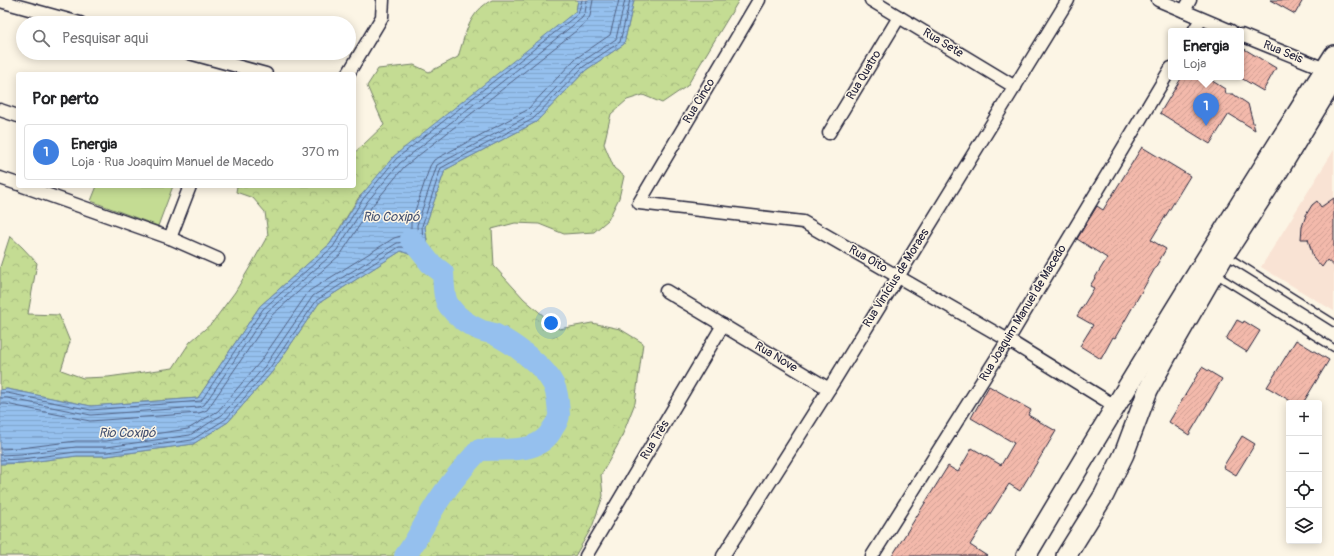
<!DOCTYPE html>
<html lang="pt">
<head>
<meta charset="utf-8">
<style>
	body { margin:0; font-family:Pangolin,sans-serif; background:#f6f6f6; color:#202124 }
	.controls { position:absolute; right:12px; bottom:12px; display:grid; overflow:hidden; border-radius:4px; box-shadow:0 2px 10px #0003 }
	.controls button { width:36px; height:36px; display:grid; place-items:center; padding:0; border:0; border-bottom:1px solid #e0e0e0; background:#fff; color:#202124; font:20px sans-serif }
	.you { position:absolute; left:551px; top:323px; width:14px; height:14px; margin:-10px; border:3px solid #fff; border-radius:50%; background:#1a73e8; box-shadow:0 0 0 6px #1a73e833 }
	.badge { display:grid; place-items:center; width:26px; height:26px; border-radius:50%; background:#c8321e; color:#fff; font-size:13px; font-weight:700 }
	.pin { position:absolute; translate:-50% -33px; filter:drop-shadow(0 1px 2px #0008) }
	.pin::after { content:''; position:absolute; top:21px; width:14px; height:12px; background:inherit; clip-path:polygon(0 0,100% 0,50% 100%) }
	.popup { position:absolute; left:1168px; top:28px; width:76px; height:52px; box-sizing:border-box; display:grid; place-content:center; border-radius:4px; background:#fff; filter:drop-shadow(0 1px 3px #0005); font-size:13px; white-space:nowrap; color:#757577 }
	.popup b { font-size:15px; color:#202124 }
	.popup::after { content:''; position:absolute; left:50%; top:100%; margin-left:-8px; border:8px solid transparent; border-top-color:#fff }
	.list { margin:0; padding:0; list-style:none }
	h2 { display:flex; justify-content:space-between; align-items:center; height:52px; margin:0; padding:0 16px; font-size:17px }
	h2 small { font-size:13px; font-weight:400; color:#757577 }
	.list li { display:grid; grid-template-columns:26px 1fr auto; gap:12px; align-items:center; box-sizing:border-box; height:56px; margin:0 8px 8px; padding:0 8px; border:1px solid #e0e0e0; border-radius:4px }
	.list b { display:block; font-size:15px; white-space:nowrap }
	.list p { margin:0; font-size:13px; white-space:nowrap; color:#757577 }
	.list em { font-size:13px; font-style:normal; color:#757577 }
	.icon { flex:none; width:22px; height:22px; fill:none; stroke:currentColor; stroke-width:2; stroke-linecap:round; stroke-linejoin:round }
	.map { position:relative; flex:none; width:1334px; height:556px; overflow:hidden }
	.search { position:absolute; background:#fff; box-shadow:0 2px 10px #0003; left:16px; top:16px; width:340px; height:44px; display:flex; align-items:center; gap:10px; box-sizing:border-box; padding:0 14px; border-radius:22px; color:#757577; font-size:15px }
	.panel { position:absolute; background:#fff; box-shadow:0 2px 10px #0003; left:16px; top:72px; width:340px; height:116px; border-radius:4px }
	.map>svg:first-child { display:block }
	.built { fill:#f9e3d4 }
	.grass { fill:#c4dc93; stroke:#737f67 }
	.forest { fill:url(#forest-crowns); stroke:#737f67 }
	.water { fill:url(#water-rules); stroke:#6781a6 }
	.lines { fill:none; stroke-linecap:round; stroke-linejoin:round }
	.shore { stroke:#506183; stroke-width:1 }
	.river { stroke:#95c0ee; stroke-width:22 }
	.building { fill:url(#building-hatch); stroke:#22223b }
	.service-casing { stroke:#22223b; stroke-width:9 }
	.minor-casing { stroke:#22223b; stroke-width:15 }
	.primary-casing { stroke:#22223b; stroke-width:22 }
	.service { stroke:#fcf5e5; stroke-width:6 }
	.minor { stroke:#fcf5e5; stroke-width:12 }
	.primary { stroke:#fcf5e5; stroke-width:19 }
	.labels { text-anchor:middle; dominant-baseline:central; stroke-width:3; stroke-linejoin:round; paint-order:stroke }
	.street-label { font-size:12px; fill:#22223b; stroke:#fcf5e5 }
	.water-label { font-size:13px; font-style:italic; fill:#445171; stroke:#fcf5e5 }
</style>
</head>
<body>
<div class="map">
<svg width="1334" height="556" viewBox="0 0 1334 556">
	<defs>
		<pattern id="forest-crowns" width="20" height="18" patternUnits="userSpaceOnUse"><rect width="20" height="18" fill="#c4dc93"/><path d="M2 6a3 3 0 1 1 6 0M12 15a3 3 0 1 1 6 0" fill="none" stroke="#a8bc80"/></pattern>
		<pattern id="water-rules" width="6" height="5" patternUnits="userSpaceOnUse"><rect width="6" height="5" fill="#95c0ee"/><path d="M0 2.5h6" fill="none" stroke="#80a5cd"/></pattern>
		<pattern id="building-hatch" width="6" height="6" patternUnits="userSpaceOnUse"><rect width="6" height="6" fill="#f3b9ab"/><path d="M-1 1l2-2M0 6l6-6M5 7l2-2" fill="none" stroke="#d09f94"/></pattern>
	</defs>
	<rect width="100%" height="100%" fill="#fcf5e5"/>
	<filter id="ink" filterUnits="userSpaceOnUse"><feTurbulence type="fractalNoise" baseFrequency=".025" numOctaves="2"/><feDisplacementMap in="SourceGraphic" scale="8" xChannelSelector="R" yChannelSelector="G"/><feConvolveMatrix kernelMatrix="1 2 1 2 8 2 1 2 1" color-interpolation-filters="sRGB"/></filter>
	<g filter="url(#ink)">
		<polygon class="built" points="1334,150 1334,311 1261,267"/>
		<polygon class="grass" points="97,186 173,186 158,226 91,201"/>
		<g class="forest">
			<path d="M492,0H578L576,11L359,197L330,244L260,306L198,398L91,406L7,389L0,390V267L10,236L22,247L37,263L28,314L59,315L70,342L61,370L83,378L108,377L173,368L190,342L212,323L235,292L250,267L268,235L265,212L253,198L236,192L237,186H354V153L362,146L384,125L367,86L378,69L414,65L429,72L458,57C465,35 469,12 492,0Z"/>
			<polygon points="634,0 739,0 687,86 662,103 643,95 627,100 611,114 604,144 614,168 624,176 619,198 608,220 594,232 564,234 539,224 515,223 492,229 494,266 524,299 559,329 592,323 620,329 643,343 635,403 620,441 601,475 603,496 592,527 575,556 0,556 0,464 22,463 77,456 107,456 193,444 228,422 272,372 319,303 401,251 430,262 425,227 445,170 536,122 586,70 624,44"/>
		</g>
		<polygon class="water" points="578,0 634,0 624,44 586,70 536,122 445,170 425,227 430,263 401,251 319,303 272,372 228,422 193,444 107,456 77,456 22,463 0,464 0,390 7,389 91,406 198,398 260,306 330,244 360,197 394,156 576,11"/>
		<g class="lines">
			<g class="shore">
				<polyline points="0,393 7,393 91,410 201,401 263,309 333,247 363,199 396,159 578,14 582,0"/>
				<polyline points="0,398 7,398 91,415 198,407 204,405 267,312 337,250 367,202 400,163 582,18 585,13 587,0"/>
				<polyline points="0,404 6,404 90,421 199,413 207,410 271,316 341,254 372,206 404,167 586,23 590,16 593,0"/>
				<polyline points="0,449 21,448 76,441 106,441 188,429 218,411 260,362 309,291 394,238 401,236 411,237 411,223 430,166 434,160 527,110 575,59 610,35 619,0"/>
				<polyline points="0,455 21,454 76,447 107,447 190,435 222,415 265,366 313,296 397,243 404,242 416,247 418,247 417,225 437,165 530,115 580,63 616,39 625,0"/>
				<polyline points="0,460 22,459 76,452 107,452 192,440 226,419 269,369 317,300 399,247 403,247 422,255 424,255 422,226 441,168 533,119 583,67 620,42 630,0"/>
			</g>
			<path class="river" d="M405,556C416,542 423,526 432,511C443,492 464,466 479,450C505,448 539,456 553,428C556,424 559,419 559,414C558,403 558,391 552,382C543,365 511,342 494,334C490,332 484,332 480,330C469,325 456,316 449,306C443,298 444,283 443,273L430,263L411,239"/>
		</g>
		<g class="building">
			<polygon points="1270,0 1303,0 1295,14"/>
			<polygon points="1241,47 1276,68 1263,91 1241,78"/>
			<polygon points="1182,77 1206,77 1225,89 1226,94 1233,94 1248,104 1255,130 1229,114 1210,144 1160,113"/>
			<polygon points="1142,147 1190,176 1151,240 1166,249 1115,338 1113,337 1101,359 1080,346 1093,325 1077,316 1094,288 1090,286 1107,258 1077,239 1097,206 1103,210"/>
			<polygon points="1334,198 1334,266 1327,260 1322,267 1313,257 1308,239 1301,239 1302,227 1306,215 1312,205 1317,201 1321,207"/>
			<polygon points="1237,320 1243,323 1244,321 1260,331 1247,352 1226,339"/>
			<polygon points="1296,340 1329,360 1303,403 1294,403 1267,387"/>
			<polygon points="1202,367 1222,379 1189,435 1169,422"/>
			<polygon points="989,386 1031,410 1028,415 1056,431 1020,491 1009,484 970,545 987,556 892,556 948,466 958,472 972,448 1001,465 1014,443 971,418"/>
			<polygon points="1242,436 1255,444 1236,475 1223,467"/>
		</g>
		<g class="lines">
			<g class="service-casing">
				<g id="service">
					<polyline points="1227,256 1334,323"/>
					<polyline points="1215,274 1334,348"/>
				</g>
			</g>
			<g class="minor-casing">
				<g id="minor">
					<polyline points="759,0 639,203 803,222 1008,340 1115,406"/>
					<polyline points="871,0 1015,87"/>
					<polyline points="1158,0 1231,31"/>
					<polyline points="0,1 80,23"/>
					<polyline points="1184,11 1190,0"/>
					<polyline points="1194,31 1201,19"/>
					<polyline points="1241,35 1325,69"/>
					<polyline points="189,53 266,74"/>
					<polyline points="348,74 382,17 383,0"/>
					<polyline points="0,110 18,116"/>
					<polyline points="829,133 899,17"/>
					<polyline points="0,178 18,184"/>
					<polyline points="23,186 170,238 218,259"/>
					<polyline points="170,238 190,186"/>
					<polyline points="666,291 829,389"/>
					<polyline points="586,556 723,325"/>
					<polyline points="723,556 829,389 1068,0"/>
					<polyline points="872,556 1008,340 1171,68"/>
				</g>
			</g>
			<g class="primary-casing">
				<g id="primary">
					<path d="M1026,556C1126,387 1229,220 1334,55"/>
					<polyline points="1066,556 1104,495 1124,454 1148,390 1168,353 1225,254 1271,183 1334,79"/>
				</g>
			</g>
			<use href="#service" class="service"/>
			<use href="#minor" class="minor"/>
			<use href="#primary" class="primary"/>
		</g>
	</g>
	<g class="labels">
		<g class="street-label">
			<text transform="translate(943 43) rotate(31)">Rua Sete</text>
			<text transform="translate(1283 52) rotate(22)">Rua Seis</text>
			<text transform="translate(864 75) rotate(-59)">Rua Quatro</text>
			<text transform="translate(699 101) rotate(-59)">Rua Cinco</text>
			<text transform="translate(868 259) rotate(30)">Rua Oito</text>
			<text transform="translate(896 278) rotate(-58)">Rua Vinícius de Moraes</text>
			<text transform="translate(1023 313) rotate(-59)">Rua Joaquim Manuel de Macedo</text>
			<text transform="translate(776 357) rotate(31)">Rua Nove</text>
			<text transform="translate(655 440) rotate(-59)">Rua Três</text>
		</g>
		<g class="water-label">
			<text x="391" y="217">Rio Coxipó</text>
			<text x="127" y="433">Rio Coxipó</text>
		</g>
	</g>
</svg>
<div class="controls">
<button>+</button>
<button>−</button>
<button><svg class="icon" aria-label="locate" viewBox="0 0 24 24"><circle cx="12" cy="12" r="6"/><path d="M12 2v4M12 18v4M2 12h4M18 12h4"/></svg></button>
<button><svg class="icon" aria-label="layers" viewBox="0 0 24 24"><path d="M12 4l9 5-9 5-9-5zM3 14l9 5 9-5"/></svg></button>
</div>
<div class="you"></div>
<div class="pin badge" style="left:1206px;top:126px;background:#3f7fe0">1</div>
<div class="popup"><b>Energia</b>Loja</div>
<div class="search"><svg class="icon" aria-label="search" viewBox="0 0 24 24"><circle cx="10" cy="10" r="6"/><path d="M15 15l6 6"/></svg>Pesquisar aqui</div>
<section class="panel">
<h2>Por perto<small></small></h2>
<ul class="list">
<li><span class="badge" style="background:#3f7fe0">1</span><div><b>Energia</b><p>Loja · Rua Joaquim Manuel de Macedo</p></div><em>370 m</em></li>
</ul>
</section>
</div>
</body>
</html>
